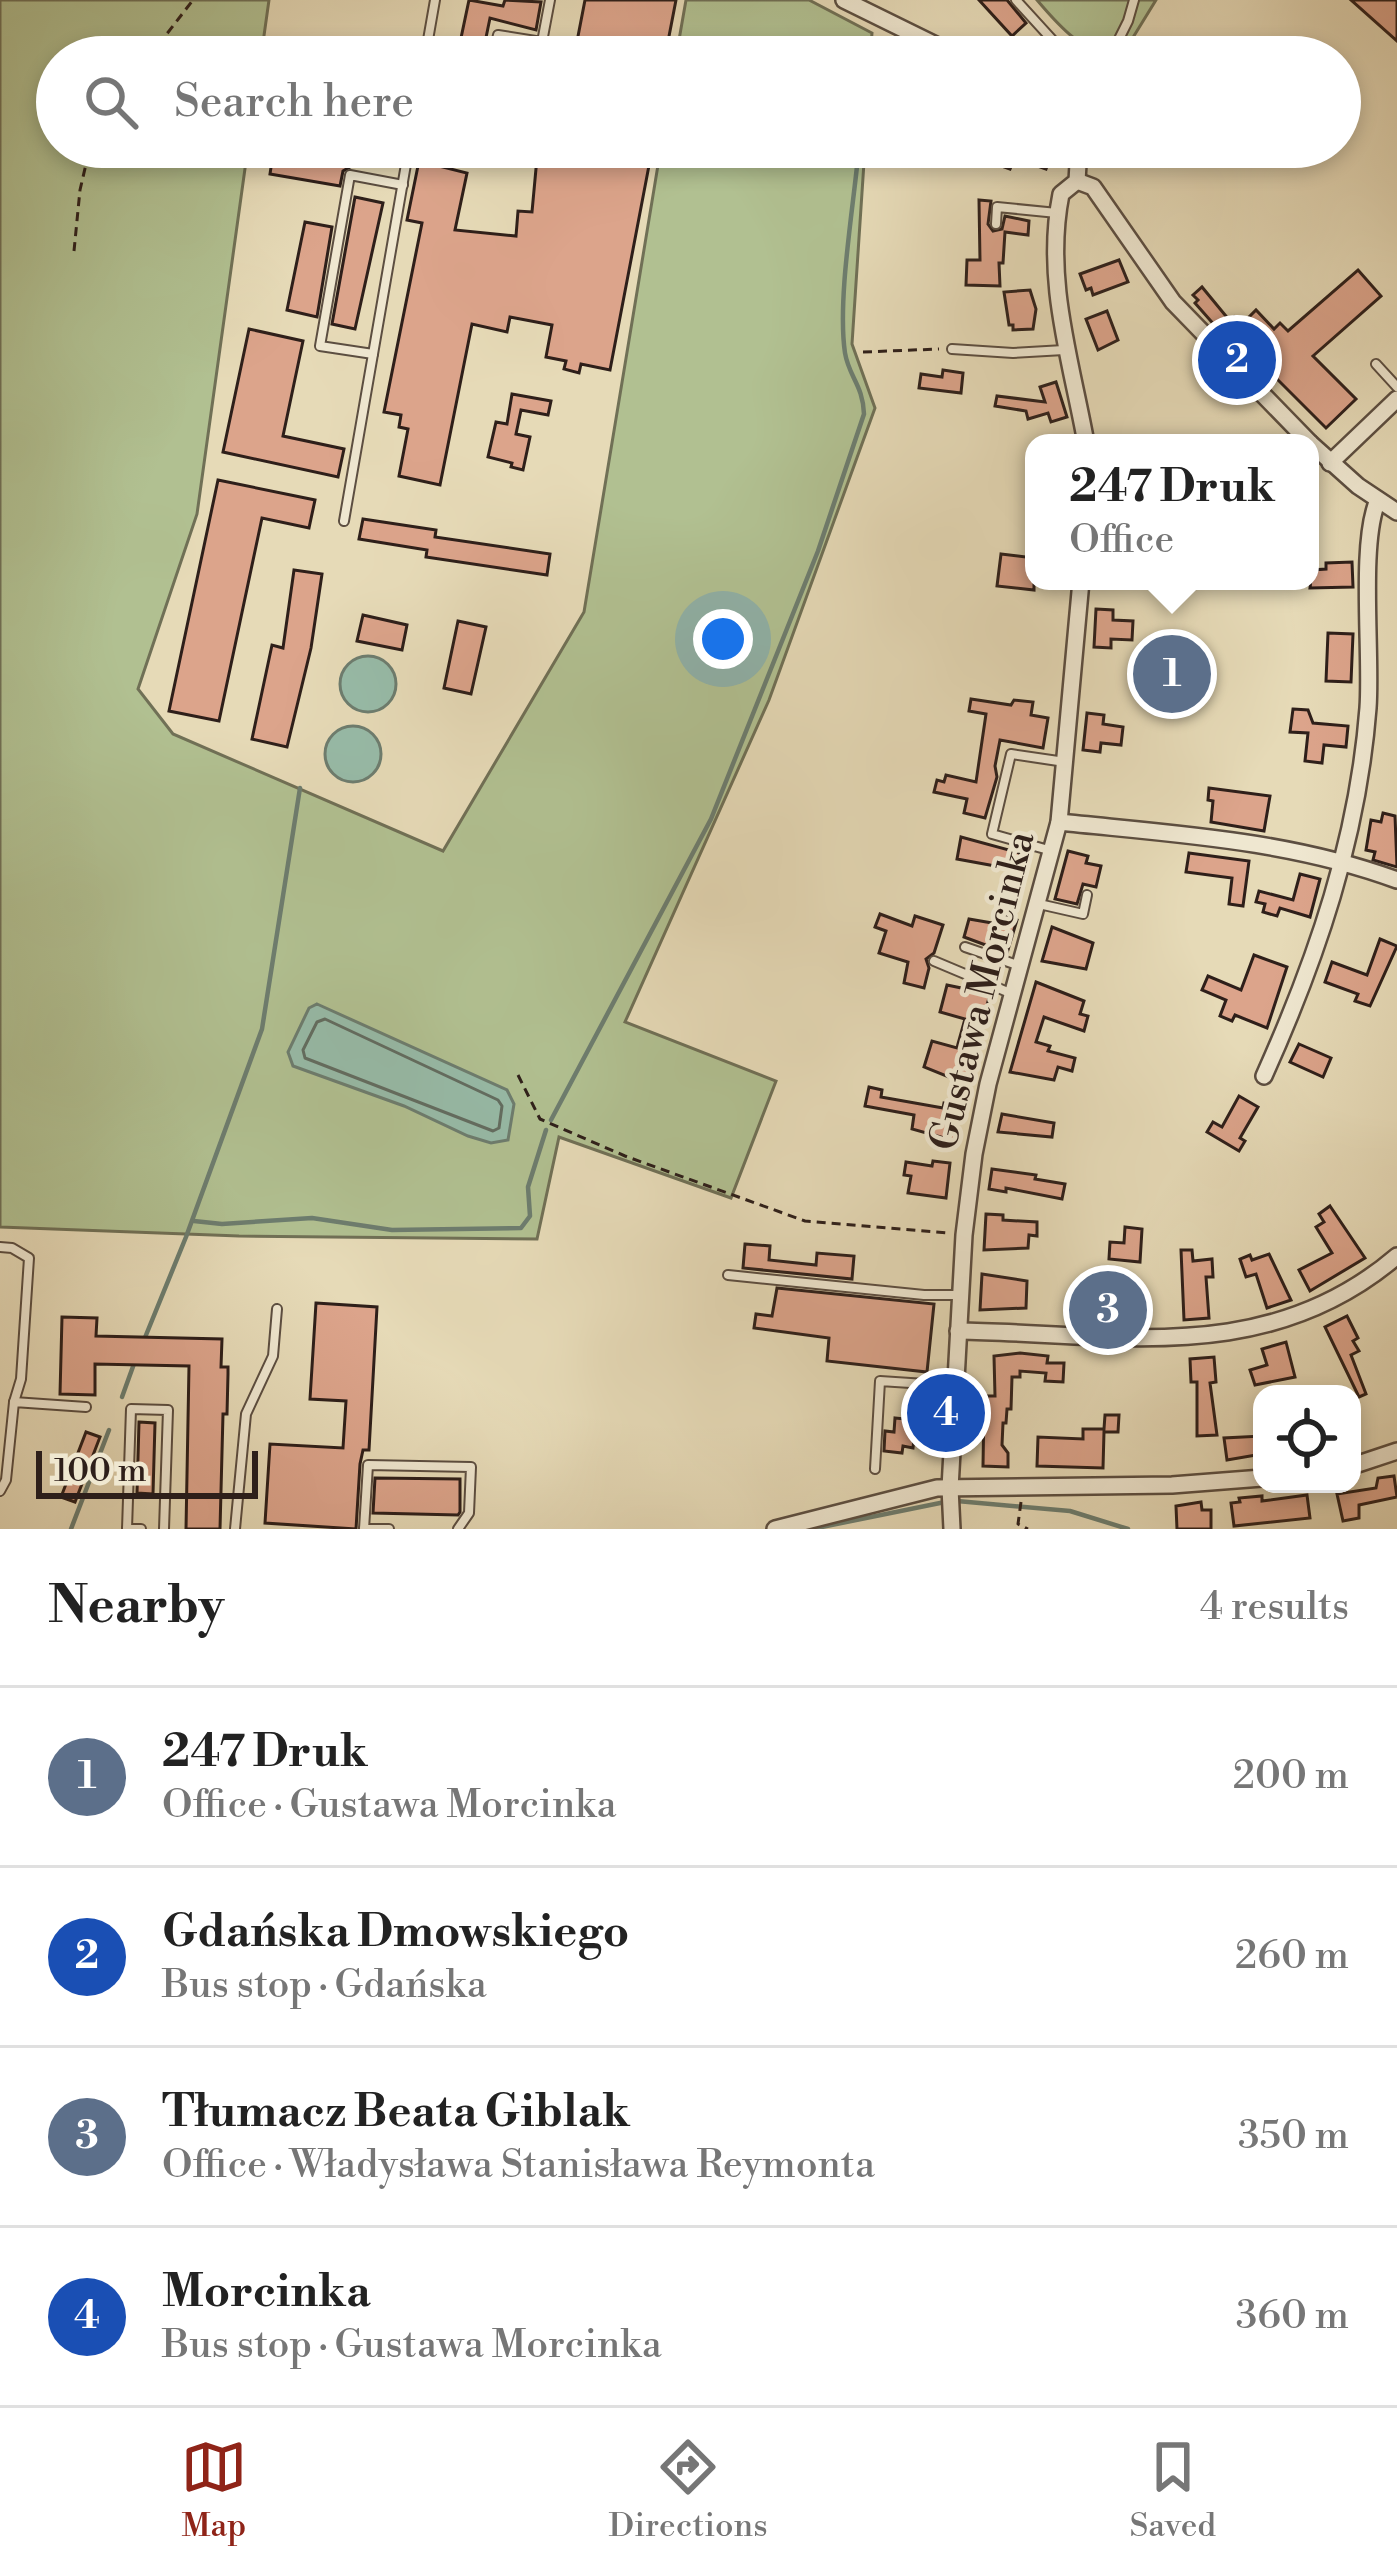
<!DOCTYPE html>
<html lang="en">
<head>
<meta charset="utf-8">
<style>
	body { margin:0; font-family:"Libre Bodoni",serif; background:#f6f6f6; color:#222 }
	.controls { position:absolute; right:36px; bottom:36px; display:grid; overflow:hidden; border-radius:24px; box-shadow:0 6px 18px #0003 }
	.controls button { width:108px; height:108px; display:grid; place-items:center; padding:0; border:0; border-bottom:3px solid #e0e0e0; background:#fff; color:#222; font:60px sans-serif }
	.scale { position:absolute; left:36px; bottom:30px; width:222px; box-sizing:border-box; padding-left:12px; border:6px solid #2e1f1a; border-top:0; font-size:33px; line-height:42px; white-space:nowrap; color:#2e1f1a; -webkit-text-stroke:9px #efe7d0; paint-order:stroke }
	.you { position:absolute; left:723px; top:639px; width:42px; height:42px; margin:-30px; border:9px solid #fff; border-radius:50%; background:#1a73e8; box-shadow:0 0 0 18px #1a73e833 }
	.badge { display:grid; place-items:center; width:78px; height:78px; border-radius:50%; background:#8f2418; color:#fff; font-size:39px; font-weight:700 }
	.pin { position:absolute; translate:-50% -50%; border:6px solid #fff; box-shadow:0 3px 12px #0006 }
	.popup { position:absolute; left:1025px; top:434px; width:294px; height:156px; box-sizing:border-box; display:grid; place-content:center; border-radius:24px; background:#fff; filter:drop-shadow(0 3px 9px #0005); font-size:39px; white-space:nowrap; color:#767676 }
	.popup b { font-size:45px; color:#222 }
	.popup::after { content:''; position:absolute; left:50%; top:100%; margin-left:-24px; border:24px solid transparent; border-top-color:#fff }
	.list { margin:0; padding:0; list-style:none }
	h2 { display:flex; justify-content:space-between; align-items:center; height:156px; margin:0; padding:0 48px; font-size:51px }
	h2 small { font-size:39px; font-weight:400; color:#767676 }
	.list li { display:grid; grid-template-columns:78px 1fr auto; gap:36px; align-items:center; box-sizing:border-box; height:180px; padding:0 48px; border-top:3px solid #e0e0e0 }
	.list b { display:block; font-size:45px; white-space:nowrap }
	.list p { margin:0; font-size:39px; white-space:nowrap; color:#767676 }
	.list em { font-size:39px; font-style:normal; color:#767676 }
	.icon { flex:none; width:66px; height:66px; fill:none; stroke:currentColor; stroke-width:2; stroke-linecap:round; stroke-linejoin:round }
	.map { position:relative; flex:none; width:1397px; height:1529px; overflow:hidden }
	.search { position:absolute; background:#fff; box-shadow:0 6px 18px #0003; left:36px; right:36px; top:36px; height:132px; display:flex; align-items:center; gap:30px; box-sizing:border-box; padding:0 42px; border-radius:66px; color:#767676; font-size:45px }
	.sheet { height:876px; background:#fff }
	nav { display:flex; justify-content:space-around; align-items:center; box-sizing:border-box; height:168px; border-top:3px solid #e0e0e0; background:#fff; font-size:33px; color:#767676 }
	nav a { display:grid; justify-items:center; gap:6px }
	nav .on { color:#8f2418 }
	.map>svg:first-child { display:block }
	.green { fill:#b1c091; stroke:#707056; stroke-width:3 }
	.water { fill:#97bba8; stroke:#6d7d6f; stroke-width:3 }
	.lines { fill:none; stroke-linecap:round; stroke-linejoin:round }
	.shore { stroke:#626d61; stroke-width:3 }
	.stream { stroke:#6d7d6f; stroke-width:4.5 }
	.building { fill:#dca48b; stroke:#2e1f1a; stroke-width:3 }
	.lane-casing { stroke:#5c4e41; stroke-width:12 }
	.street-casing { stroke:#5c4e41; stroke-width:20 }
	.path { stroke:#2e1f1a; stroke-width:3; stroke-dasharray:9 6; stroke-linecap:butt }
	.lane { stroke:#efe7d0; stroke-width:8 }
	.street { stroke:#efe7d0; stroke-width:15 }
	.labels { text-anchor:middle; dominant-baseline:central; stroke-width:9; stroke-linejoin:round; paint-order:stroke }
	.street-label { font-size:39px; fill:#2e1f1a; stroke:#efe7d0 }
</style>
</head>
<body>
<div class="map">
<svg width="1397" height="1529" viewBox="0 0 1397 1529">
	<rect width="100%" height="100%" fill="#e6dab7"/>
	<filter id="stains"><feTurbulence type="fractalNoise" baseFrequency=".00167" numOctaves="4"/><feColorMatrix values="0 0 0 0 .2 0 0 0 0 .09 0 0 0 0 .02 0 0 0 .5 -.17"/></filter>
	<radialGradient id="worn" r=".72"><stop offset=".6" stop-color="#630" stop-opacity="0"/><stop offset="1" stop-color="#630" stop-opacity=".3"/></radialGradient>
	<g class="green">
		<polygon points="0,0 269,0 261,57 57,57 57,147 248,147 197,514 138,689 173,734 443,851 584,612 661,147 865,147 852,344 875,408 769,700 625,1022 776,1081 731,1198 559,1137 537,1239 239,1236 0,1227"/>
		<polygon points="686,0 809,0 872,33 870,57 676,57"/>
		<path d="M1037,0H1156L1121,57C1084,55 1059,26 1037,0Z"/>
	</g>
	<g class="water">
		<circle cx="368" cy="684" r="28"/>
		<circle cx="353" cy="754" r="28"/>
		<polygon points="317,1004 507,1090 514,1104 508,1140 491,1143 468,1136 404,1106 293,1066 288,1052 309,1008"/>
	</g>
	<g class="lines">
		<polygon class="shore" points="325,1019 498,1100 502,1106 499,1128 493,1131 305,1058 303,1050 317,1022"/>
		<g class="stream">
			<path d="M551,1120L711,819L818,551L864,414C863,385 849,377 845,353C837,299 854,204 859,147"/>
			<polyline points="194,1221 222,1224 312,1218 392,1230 521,1228 530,1216 528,1187 546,1130"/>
			<polyline points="144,1340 186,1237 262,1029 300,788"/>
			<polyline points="122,1397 135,1361"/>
			<polyline points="957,1501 1070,1511 1128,1529"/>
			<polyline points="71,1529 109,1430"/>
			<polyline points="812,1529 945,1502"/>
		</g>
	</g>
	<g class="building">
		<polygon points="469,0 503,6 505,0 541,2 536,30 490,18 482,57 457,57"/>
		<polygon points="585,0 676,0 665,57 574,57"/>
		<polygon points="979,0 1007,0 1026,23 1012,36"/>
		<polygon points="1351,0 1397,0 1397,41"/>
		<polygon points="274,147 351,162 350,167 343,171 340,186 270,174"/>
		<polygon points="538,147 647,147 646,154 651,155 610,370 581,364 579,373 564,369 566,361 546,357 552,325 510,317 507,332 472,324 440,485 399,476 408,429 399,427 401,415 384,412 422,223 407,220 419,161 467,173 455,230 516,236 518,211 532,212"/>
		<polygon points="990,147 1054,147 1046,169 1015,158 1010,169 991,162 995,151"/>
		<polygon points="355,197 383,203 355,329 332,324"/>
		<polygon points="979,200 991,201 988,224 993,231 1002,229 1005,216 1029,221 1028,235 1005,232 1003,263 999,263 1000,286 966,285 967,260 980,260"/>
		<polygon points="305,222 332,227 317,317 287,310"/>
		<polygon points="1119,260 1128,282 1093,295 1091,288 1086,290 1080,274"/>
		<polygon points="1358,270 1381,296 1313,356 1356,399 1326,428 1238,340 1232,345 1195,303 1198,300 1193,295 1202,287 1230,321 1234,317 1241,325 1256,310 1274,329 1280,323 1288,331"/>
		<polygon points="1030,290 1036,309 1033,329 1013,330 1013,325 1009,325 1004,292"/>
		<polygon points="1107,311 1118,340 1098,350 1086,319"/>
		<polygon points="249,329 303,341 283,436 344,449 338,477 223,452"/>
		<polygon points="943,370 963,373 961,393 919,388 921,374 942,377"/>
		<polygon points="1056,382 1067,417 1051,422 1048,413 1028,419 1026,411 995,406 997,396 1045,402 1040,387"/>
		<polygon points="512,394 551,401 548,415 521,410 516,434 530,437 523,470 511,467 512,463 488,457 496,422 507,424"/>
		<polygon points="218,480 315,500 309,528 262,518 219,721 169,711"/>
		<polygon points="363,519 436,530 435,537 550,554 547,575 426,557 427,550 359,539"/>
		<polygon points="1001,554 1034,558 1034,590 997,586"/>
		<polygon points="1352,562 1353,587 1310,588 1312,570 1326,569 1326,563"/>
		<polygon points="294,570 322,574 311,648 287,747 252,739 272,645 283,648"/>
		<polygon points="1096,609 1113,610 1113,620 1133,621 1132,640 1111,639 1111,648 1094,647"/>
		<polygon points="363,615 407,625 402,650 357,641"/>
		<polygon points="458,621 486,627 471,694 444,688"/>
		<polygon points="1328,633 1353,634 1351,682 1326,681"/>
		<polygon points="971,699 1011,705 1014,700 1033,702 1031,715 1048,718 1043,748 1000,740 995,766 997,777 985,818 964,813 967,799 934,792 937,780 944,782 946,775 976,782 986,714 969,711"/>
		<polygon points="1293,709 1308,710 1313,723 1348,726 1346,747 1324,745 1322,763 1305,761 1308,733 1290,732"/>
		<polygon points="1087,713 1104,715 1103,724 1123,727 1121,745 1101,743 1100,752 1083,750"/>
		<polygon points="1209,788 1270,796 1264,831 1211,822 1213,801 1208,800"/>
		<polygon points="1383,813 1395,816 1397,867 1373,860 1375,852 1366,850 1371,820 1381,822"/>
		<polygon points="961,837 1020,853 1017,870 957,859"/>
		<polygon points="1068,851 1088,856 1086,863 1101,866 1096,887 1083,884 1077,904 1055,899"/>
		<polygon points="1189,853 1249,861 1243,906 1229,904 1232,878 1186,872"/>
		<polygon points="1300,874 1320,879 1310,917 1280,908 1277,916 1263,912 1265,904 1256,902 1259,891 1293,900"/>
		<polygon points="880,914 912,926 915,916 943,925 934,953 926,959 929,968 924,988 904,983 908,962 879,953 886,931 875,927"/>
		<polygon points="1001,915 1017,920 1007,953 964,937 969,919 998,924"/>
		<polygon points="1052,927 1093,943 1086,969 1042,961"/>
		<polygon points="1380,939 1397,946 1370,1006 1355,1001 1358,994 1325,982 1332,962 1367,975"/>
		<polygon points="1254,955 1287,967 1267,1028 1235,1015 1232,1021 1220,1016 1226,1000 1202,990 1208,976 1241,990"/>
		<polygon points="1036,982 1084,1001 1080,1014 1088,1016 1084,1031 1044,1017 1036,1042 1050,1046 1048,1051 1075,1058 1072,1071 1058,1067 1054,1080 1010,1072"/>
		<polygon points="947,985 990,994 966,1084 924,1067 932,1041 957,1048 958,1044 965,1019 940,1012"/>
		<polygon points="1299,1044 1331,1058 1323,1077 1290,1062"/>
		<polygon points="869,1087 882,1090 881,1097 943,1108 944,1103 961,1106 955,1141 912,1129 914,1115 865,1106"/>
		<polygon points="1239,1096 1258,1107 1240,1138 1245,1141 1239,1151 1207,1132 1213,1122 1222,1127"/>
		<polygon points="1002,1114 1054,1123 1052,1137 998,1132"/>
		<polygon points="933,1161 950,1163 946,1198 908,1193 911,1176 904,1175 906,1162 932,1166"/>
		<polygon points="992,1169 1036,1175 1035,1179 1065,1184 1062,1199 1006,1188 1006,1192 989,1189"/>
		<polygon points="1330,1206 1365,1258 1310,1291 1299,1270 1332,1253 1316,1227 1324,1222 1319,1214"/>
		<polygon points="986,1214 1003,1215 1003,1220 1037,1222 1037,1236 1029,1235 1028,1248 984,1250"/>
		<polygon points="1125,1227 1142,1229 1140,1262 1109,1259 1110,1242 1124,1243"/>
		<polygon points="745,1244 770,1246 769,1260 816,1265 817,1253 854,1256 852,1279 743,1268"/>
		<polygon points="1181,1250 1192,1250 1193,1261 1212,1259 1213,1277 1206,1277 1209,1318 1184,1320"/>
		<polygon points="1269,1254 1291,1300 1267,1308 1256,1274 1246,1277 1240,1259 1250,1255 1252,1260"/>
		<polygon points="982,1274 1027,1281 1026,1308 980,1310"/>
		<polygon points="777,1288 934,1304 927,1372 827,1361 829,1338 754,1328 756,1314 772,1316"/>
		<polygon points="316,1303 377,1307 369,1450 363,1450 360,1464 356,1529 265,1523 270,1444 343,1448 346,1401 310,1399"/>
		<polygon points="1347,1316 1358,1338 1353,1341 1359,1351 1351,1355 1366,1394 1359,1397 1325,1327"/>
		<polygon points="62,1317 97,1318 96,1336 222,1339 221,1367 228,1367 228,1374 227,1414 223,1414 220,1529 186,1529 189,1366 95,1364 95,1395 60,1394"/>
		<polygon points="1286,1342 1295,1377 1255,1385 1250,1370 1267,1365 1262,1349"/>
		<polygon points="1020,1353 1048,1356 1047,1363 1064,1363 1063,1382 1045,1381 1046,1373 1020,1371 1020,1377 1012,1377 1011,1409 1007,1409 1006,1423 1003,1423 1002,1445 1008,1453 1008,1467 983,1466 984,1405 987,1405 987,1396 995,1396 994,1356"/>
		<polygon points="1214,1357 1216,1382 1210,1383 1217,1435 1197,1436 1197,1382 1191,1382 1190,1359"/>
		<polygon points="1105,1415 1119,1415 1118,1432 1104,1432 1103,1468 1037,1466 1038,1437 1083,1439 1083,1429 1104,1429"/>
		<polygon points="895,1418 916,1420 913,1448 903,1446 902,1453 884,1451 885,1431 894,1432"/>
		<polygon points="139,1422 155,1423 153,1494 137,1493"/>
		<polygon points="86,1432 100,1437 75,1502 61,1497"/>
		<polygon points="1262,1436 1262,1454 1227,1460 1224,1438"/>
		<polygon points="1394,1476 1397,1497 1359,1505 1359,1518 1343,1521 1337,1494 1376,1488 1378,1478"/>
		<polygon points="375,1478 460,1479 460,1512 458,1515 373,1513"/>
		<polygon points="1307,1495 1310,1518 1234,1526 1231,1503 1240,1502 1239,1498 1262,1496 1262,1501"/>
		<polygon points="1201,1502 1202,1510 1211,1510 1211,1529 1177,1529 1176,1506"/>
	</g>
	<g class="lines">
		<g class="lane-casing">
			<g id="lane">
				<polyline points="1016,0 1068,57"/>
				<polyline points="542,42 551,57"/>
				<polyline points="425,57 435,0"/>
				<polyline points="493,57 498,35 542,42 550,0"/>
				<polyline points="1110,57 1128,21 1134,0"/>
				<polyline points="409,151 469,161 472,147"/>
				<polyline points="996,224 997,207 1057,213"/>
				<polyline points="952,349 1013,353 1064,350"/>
				<polyline points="373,354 320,346 350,175 403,185"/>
				<polyline points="1376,364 1397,387"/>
				<polyline points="344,521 409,147"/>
				<polyline points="1052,851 992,834 1011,754 1065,762"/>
				<polyline points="1039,904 1083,914 1087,895"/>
				<polyline points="965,947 1020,966"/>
				<polyline points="934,961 1010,993"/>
				<polyline points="0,1247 12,1248 29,1258 21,1379 14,1402"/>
				<polyline points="728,1275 924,1295 959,1295"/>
				<polyline points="875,1469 880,1381 956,1386"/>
				<polyline points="0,1491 6,1480 14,1402 86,1407"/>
				<polyline points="127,1529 131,1409 168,1410 164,1529"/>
				<polyline points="127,1529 141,1529"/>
				<polyline points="235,1529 246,1414 273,1356 277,1309"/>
				<polyline points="364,1529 368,1465 471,1467 469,1513 458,1529"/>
				<polyline points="364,1529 389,1529"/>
			</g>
		</g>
		<g class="street-casing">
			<g id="street">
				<polyline points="844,0 960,57"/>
				<path d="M1079,147L1077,181L1061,194C1044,279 1071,360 1086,443"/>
				<polyline points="1077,181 1093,187 1173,302 1310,443"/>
				<polyline points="1310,443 1358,486 1397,512"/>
				<polyline points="1330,463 1397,399"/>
				<path d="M1059,822C1173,834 1289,840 1397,880"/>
				<path d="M1264,1076C1317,958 1358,838 1368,708C1372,654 1359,543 1378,500"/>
				<path d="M958,1331C1116,1333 1266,1368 1397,1256"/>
				<polyline points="1352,1466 1397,1451"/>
				<polyline points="775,1529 937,1488 1172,1485 1262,1478"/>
				<polyline points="952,1529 950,1488 964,1235 974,1154 988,1084 1059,822 1081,581"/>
			</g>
		</g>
		<g class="path">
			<polyline points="149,57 193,0"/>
			<polyline points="74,251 80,190 90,147"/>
			<polyline points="863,352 939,349"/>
			<polyline points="518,1075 540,1119 625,1156 805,1221 948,1233"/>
			<polyline points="1021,1502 1018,1524 1028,1529"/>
		</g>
		<use href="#lane" class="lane"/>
		<use href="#street" class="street"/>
	</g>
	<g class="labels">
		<g class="street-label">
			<text transform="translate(983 991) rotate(-76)">Gustawa Morcinka</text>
		</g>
	</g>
	<rect width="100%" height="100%" filter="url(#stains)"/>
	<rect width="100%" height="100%" fill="url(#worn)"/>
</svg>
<div class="controls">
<button><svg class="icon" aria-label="locate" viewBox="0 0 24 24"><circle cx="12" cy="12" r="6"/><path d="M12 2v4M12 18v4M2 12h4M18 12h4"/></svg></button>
</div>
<div class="scale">100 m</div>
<div class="you"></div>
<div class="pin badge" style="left:1172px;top:674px;background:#5c6f8a">1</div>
<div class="popup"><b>247 Druk</b>Office</div>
<div class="pin badge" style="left:1237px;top:360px;background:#1a4fb4">2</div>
<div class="pin badge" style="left:1108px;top:1310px;background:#5c6f8a">3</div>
<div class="pin badge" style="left:946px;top:1413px;background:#1a4fb4">4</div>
<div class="search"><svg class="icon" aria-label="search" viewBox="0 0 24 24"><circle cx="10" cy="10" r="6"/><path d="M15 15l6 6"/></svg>Search here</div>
</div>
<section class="sheet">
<h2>Nearby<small>4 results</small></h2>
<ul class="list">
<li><span class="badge" style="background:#5c6f8a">1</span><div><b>247 Druk</b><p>Office · Gustawa Morcinka</p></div><em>200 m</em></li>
<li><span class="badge" style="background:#1a4fb4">2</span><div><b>Gdańska Dmowskiego</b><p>Bus stop · Gdańska</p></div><em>260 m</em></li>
<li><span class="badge" style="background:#5c6f8a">3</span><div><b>Tłumacz Beata Giblak</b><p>Office · Władysława Stanisława Reymonta</p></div><em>350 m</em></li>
<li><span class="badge" style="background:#1a4fb4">4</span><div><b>Morcinka</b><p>Bus stop · Gustawa Morcinka</p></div><em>360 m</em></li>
</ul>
</section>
<nav>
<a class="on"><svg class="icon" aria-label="map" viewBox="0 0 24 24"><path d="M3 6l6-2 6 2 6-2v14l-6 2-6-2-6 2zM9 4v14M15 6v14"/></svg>Map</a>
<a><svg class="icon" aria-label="directions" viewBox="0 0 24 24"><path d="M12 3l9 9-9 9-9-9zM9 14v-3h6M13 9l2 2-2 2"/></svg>Directions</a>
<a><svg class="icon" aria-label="saved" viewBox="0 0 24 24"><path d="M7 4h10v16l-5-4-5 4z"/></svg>Saved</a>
</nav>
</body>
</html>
